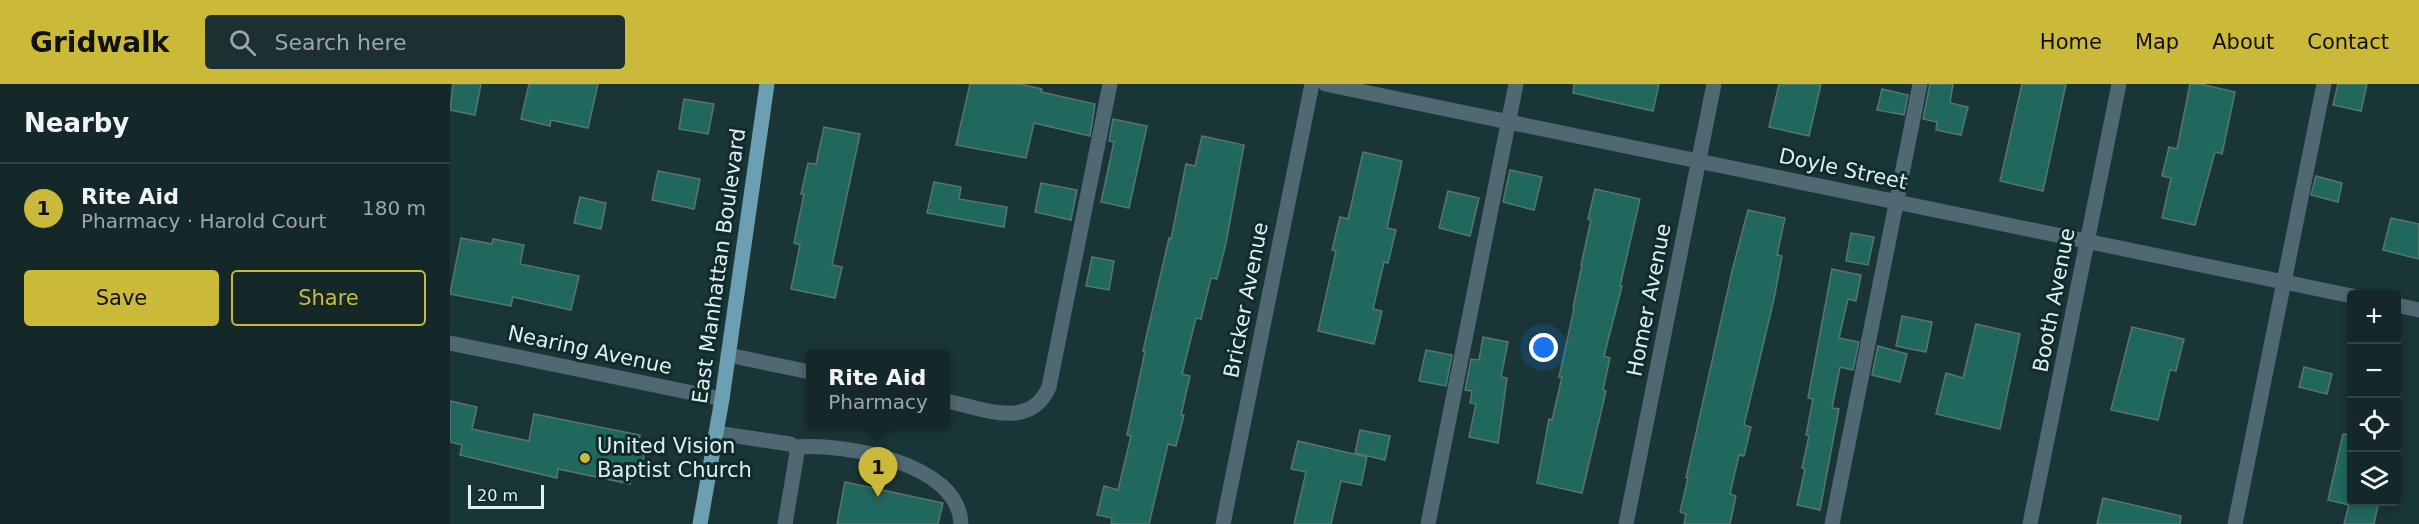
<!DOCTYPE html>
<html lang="en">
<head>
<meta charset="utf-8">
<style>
	body { margin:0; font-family:"DejaVu Sans",sans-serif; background:#1d3031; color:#f1f3f6 }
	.controls { position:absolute; right:18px; bottom:18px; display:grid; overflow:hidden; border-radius:6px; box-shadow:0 3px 9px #0003 }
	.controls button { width:54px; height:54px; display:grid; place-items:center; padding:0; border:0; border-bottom:2px solid #334446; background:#142829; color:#f1f3f6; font:30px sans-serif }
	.scale { position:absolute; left:18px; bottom:15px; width:76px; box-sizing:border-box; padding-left:6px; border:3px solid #e0f0f1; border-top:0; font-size:16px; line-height:21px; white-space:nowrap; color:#e0f0f1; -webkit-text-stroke:4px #102b2d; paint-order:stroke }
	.you { position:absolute; left:1094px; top:264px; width:21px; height:21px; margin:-15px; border:4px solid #fff; border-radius:50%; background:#1a73e8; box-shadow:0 0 0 9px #1a73e833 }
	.badge { display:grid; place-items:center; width:39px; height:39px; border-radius:50%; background:#cbba39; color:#111; font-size:20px; font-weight:700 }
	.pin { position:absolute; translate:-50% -50px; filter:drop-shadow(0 2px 3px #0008) }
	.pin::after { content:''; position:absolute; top:32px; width:21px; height:18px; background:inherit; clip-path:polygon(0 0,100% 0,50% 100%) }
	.popup { position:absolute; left:356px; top:266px; width:144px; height:78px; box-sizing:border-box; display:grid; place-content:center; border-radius:6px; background:#142829; filter:drop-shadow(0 2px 4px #0005); font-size:20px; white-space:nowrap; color:#9da6a8 }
	.popup b { font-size:22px; color:#f1f3f6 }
	.popup::after { content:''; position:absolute; left:50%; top:100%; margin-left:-12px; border:12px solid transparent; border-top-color:#142829 }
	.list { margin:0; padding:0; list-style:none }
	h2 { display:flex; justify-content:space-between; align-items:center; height:78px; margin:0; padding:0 24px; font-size:26px }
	h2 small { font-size:20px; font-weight:400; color:#9da6a8 }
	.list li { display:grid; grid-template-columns:39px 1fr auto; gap:18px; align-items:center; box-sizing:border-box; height:90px; padding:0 24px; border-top:2px solid #334446 }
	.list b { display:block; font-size:22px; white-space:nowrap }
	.list p { margin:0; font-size:20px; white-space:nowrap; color:#9da6a8 }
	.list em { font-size:20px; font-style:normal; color:#9da6a8 }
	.actions { display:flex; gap:12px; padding:18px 24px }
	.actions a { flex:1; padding:14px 0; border:2px solid #cbba39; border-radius:6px; text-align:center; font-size:21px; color:#cbba39 }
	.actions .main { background:#cbba39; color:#111 }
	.icon { flex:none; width:33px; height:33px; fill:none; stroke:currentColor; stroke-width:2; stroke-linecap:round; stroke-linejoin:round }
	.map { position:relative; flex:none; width:1969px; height:440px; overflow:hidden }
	header { display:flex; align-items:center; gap:36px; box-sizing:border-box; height:84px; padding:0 30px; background:#cbba39; color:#111 }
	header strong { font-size:28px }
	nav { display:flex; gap:33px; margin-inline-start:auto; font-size:21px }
	.search { width:420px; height:54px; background:#1d3031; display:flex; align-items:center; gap:15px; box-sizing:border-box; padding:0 21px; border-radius:6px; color:#9da6a8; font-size:22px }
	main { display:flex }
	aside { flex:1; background:#142829 }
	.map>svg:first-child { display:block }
	.building { fill:#20675d; stroke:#597570; stroke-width:1.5 }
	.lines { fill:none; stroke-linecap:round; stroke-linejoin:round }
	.minor { stroke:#506871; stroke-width:15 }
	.major { stroke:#6c9fb1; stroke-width:15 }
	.poi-dot { fill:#cbba39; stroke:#102b2d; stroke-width:2 }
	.labels { text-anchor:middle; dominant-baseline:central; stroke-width:6; stroke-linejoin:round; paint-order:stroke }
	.street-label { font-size:21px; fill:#e0f0f1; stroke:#102b2d }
	.poi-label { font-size:21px; fill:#e0f0f1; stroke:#102b2d; text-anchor:start }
</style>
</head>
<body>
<header>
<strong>Gridwalk</strong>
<div class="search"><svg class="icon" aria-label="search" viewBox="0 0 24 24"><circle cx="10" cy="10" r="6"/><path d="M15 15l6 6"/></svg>Search here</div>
<nav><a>Home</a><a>Map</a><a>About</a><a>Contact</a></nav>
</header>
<main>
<aside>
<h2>Nearby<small></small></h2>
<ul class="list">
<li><span class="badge">1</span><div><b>Rite Aid</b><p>Pharmacy · Harold Court</p></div><em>180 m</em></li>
</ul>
<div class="actions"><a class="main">Save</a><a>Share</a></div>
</aside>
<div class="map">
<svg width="1969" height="440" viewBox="0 0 1969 440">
	<rect width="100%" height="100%" fill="#1a3537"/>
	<g class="building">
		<polygon points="3,0 31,0 25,31 0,26"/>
		<polygon points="79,0 148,0 138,44 101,36 100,42 71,35"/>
		<polygon points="520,0 570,0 592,5 591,8 645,20 640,52 584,39 576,74 506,61"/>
		<polygon points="1124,0 1209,0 1203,27 1123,9"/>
		<polygon points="1329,0 1371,0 1359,52 1319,43"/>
		<polygon points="1480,0 1503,0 1500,19 1518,23 1511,51 1486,46 1487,38 1473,35"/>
		<polygon points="1572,0 1616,0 1593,107 1550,97"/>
		<polygon points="1740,0 1750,0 1785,8 1772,70 1765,68 1745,141 1712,134 1721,94 1712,92 1719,63 1727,65"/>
		<polygon points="1888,0 1917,0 1911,27 1883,21"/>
		<polygon points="1432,5 1458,11 1454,31 1427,26"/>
		<polygon points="234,15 264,20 258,50 229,45"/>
		<polygon points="663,35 697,42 679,124 651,118 664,58 659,57"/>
		<polygon points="374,43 410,50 382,181 392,183 385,214 341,205 350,161 344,159 354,110 351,110 358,79 366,80"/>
		<polygon points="752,52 794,61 776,159 767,195 761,194 751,235 746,234 732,290 740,292 731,331 734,331 726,362 718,360 699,440 661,440 662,434 647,431 654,402 668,406 681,352 677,351 695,268 693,267 719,154 721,155 736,80 745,82"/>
		<polygon points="913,68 952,77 937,144 946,146 938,179 934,178 923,225 932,227 924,260 868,247 886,167 882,166 890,133 898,135"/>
		<polygon points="1060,86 1092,93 1084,126 1053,118"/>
		<polygon points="208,87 250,95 244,125 202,116"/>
		<polygon points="1866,92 1892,99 1888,118 1861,111"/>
		<polygon points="484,98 511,103 509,115 557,123 554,143 477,129"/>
		<polygon points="591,99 627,106 621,136 585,128"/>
		<polygon points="1145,105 1190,115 1170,202 1172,202 1154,272 1160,274 1153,306 1156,307 1132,409 1087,399 1099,335 1102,336 1112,293 1109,293 1124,225 1123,224 1132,181 1131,181 1141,136 1138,135"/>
		<polygon points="998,107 1029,114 1020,152 989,144"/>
		<polygon points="130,113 156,119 151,145 124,139"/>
		<polygon points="1298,126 1335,134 1327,171 1332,172 1324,215 1294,341 1301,343 1294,372 1289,371 1280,410 1286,412 1280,440 1234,440 1236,430 1230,428 1238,394 1236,394 1282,187"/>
		<polygon points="1941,134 1969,140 1969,175 1933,166"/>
		<polygon points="1401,149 1424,153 1418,181 1396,177"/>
		<polygon points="11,154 42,160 43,155 74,161 70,180 129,192 121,226 63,213 61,222 0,210"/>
		<polygon points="642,173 664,177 659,206 636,202"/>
		<polygon points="1382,185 1411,191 1406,217 1398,215 1389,254 1409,258 1403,286 1390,283 1382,324 1389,325 1370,426 1347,421 1355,385 1352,384 1359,352 1356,351 1363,315 1358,314"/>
		<polygon points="1452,232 1482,238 1476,268 1446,262"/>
		<polygon points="1526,240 1570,250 1550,345 1486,330 1496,289 1513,294"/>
		<polygon points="1682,243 1734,255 1726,287 1720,286 1708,336 1661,326"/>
		<polygon points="1033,253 1058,258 1051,293 1057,294 1048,359 1019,353 1026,320 1020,319 1022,307 1015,306 1021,275 1029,276"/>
		<polygon points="1428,262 1457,270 1450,298 1422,291"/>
		<polygon points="976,266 1002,271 996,302 969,297"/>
		<polygon points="1854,283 1882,290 1877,310 1849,303"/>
		<polygon points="0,317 27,323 22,345 79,357 84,330 190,351 188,361 196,363 190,391 182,390 180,400 108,385 107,394 10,371 12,361 0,358"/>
		<polygon points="910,346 940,352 935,376 905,369"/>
		<polygon points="1893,350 1902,351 1902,417 1929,417 1924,440 1894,440 1899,421 1878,416"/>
		<polygon points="848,357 917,373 911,401 891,397 881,440 844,440 856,388 841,385"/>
		<polygon points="395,398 493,419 488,440 387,440"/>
		<polygon points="1653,414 1731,432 1730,440 1647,440"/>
	</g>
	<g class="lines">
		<g class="minor">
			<polyline points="875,0 1902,212"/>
			<polyline points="1946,221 1969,226"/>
			<polyline points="0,259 272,315"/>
			<polyline points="278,271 360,288"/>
			<path d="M496,317C532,324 580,347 599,303L660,0"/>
			<polyline points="266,349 340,360 345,363 347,369 335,440"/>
			<path d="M345,363C393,359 509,378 511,440"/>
			<polyline points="773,440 862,0"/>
			<polyline points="978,440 1066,0"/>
			<polyline points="1176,440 1264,0"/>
			<polyline points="1382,440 1470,0"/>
			<polyline points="1580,440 1669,0"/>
			<polyline points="1785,440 1874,0"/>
		</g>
		<polyline class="major" points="250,440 272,315 317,0"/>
	</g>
	<circle class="poi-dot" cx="135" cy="374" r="6"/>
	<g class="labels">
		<g class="street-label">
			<text transform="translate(1393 85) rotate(12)">Doyle Street</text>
			<text transform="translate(269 182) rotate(-82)">East Manhattan Boulevard</text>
			<text transform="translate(796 216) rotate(-79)">Bricker Avenue</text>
			<text transform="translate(1199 216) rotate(-79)">Homer Avenue</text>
			<text transform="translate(1604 216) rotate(-79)">Booth Avenue</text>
			<text transform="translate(140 266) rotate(12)">Nearing Avenue</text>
		</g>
		<g class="poi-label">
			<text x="147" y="362">United Vision<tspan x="147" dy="24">Baptist Church</tspan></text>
		</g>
	</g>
</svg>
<div class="controls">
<button>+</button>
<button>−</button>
<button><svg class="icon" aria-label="locate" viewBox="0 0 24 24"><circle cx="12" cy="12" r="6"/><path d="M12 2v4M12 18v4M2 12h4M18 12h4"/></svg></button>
<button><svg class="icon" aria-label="layers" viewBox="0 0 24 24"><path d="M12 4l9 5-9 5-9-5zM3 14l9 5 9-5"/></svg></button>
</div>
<div class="scale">20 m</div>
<div class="you"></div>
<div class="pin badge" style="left:428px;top:413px">1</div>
<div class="popup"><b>Rite Aid</b>Pharmacy</div>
</div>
</main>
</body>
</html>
